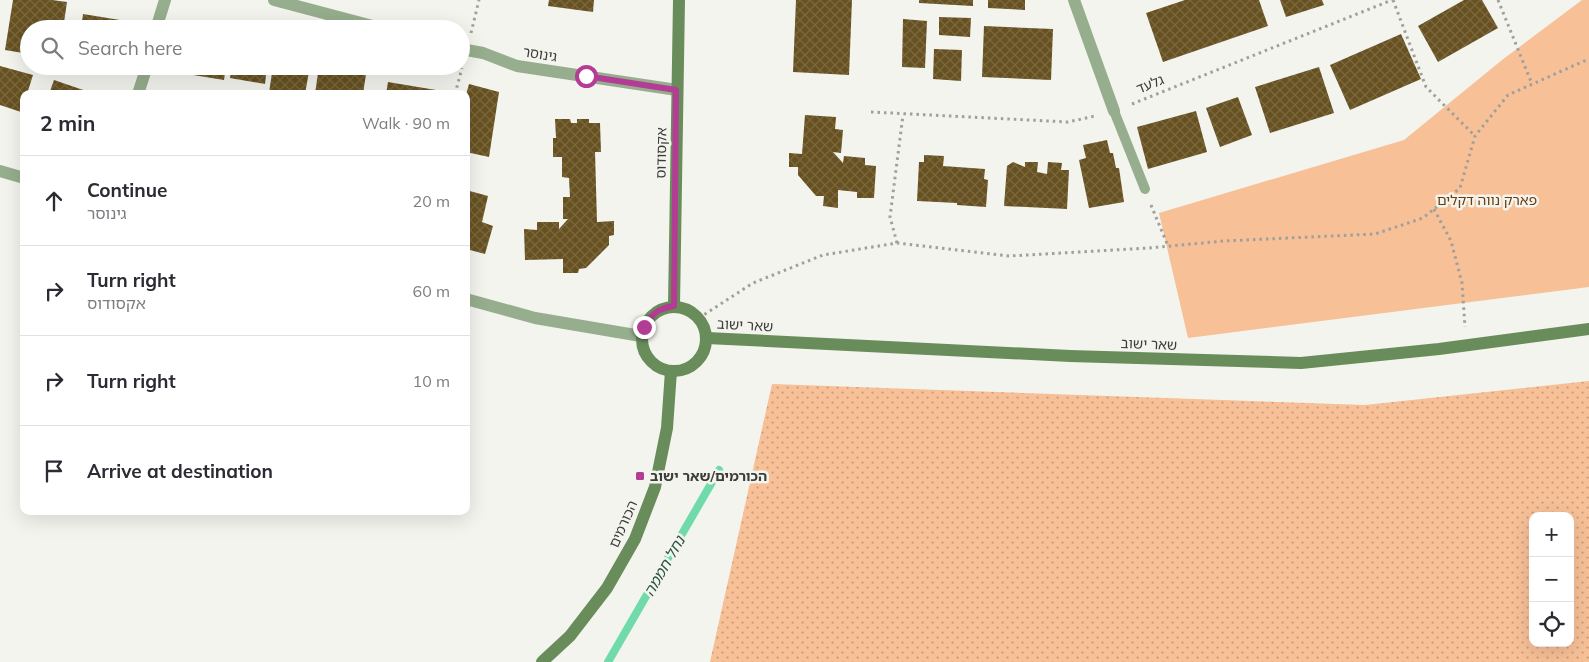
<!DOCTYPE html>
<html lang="en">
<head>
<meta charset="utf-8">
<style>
	body { margin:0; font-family:Mulish,"Noto Sans Hebrew",sans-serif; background:#f2f2f3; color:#2b2b33 }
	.controls { position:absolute; right:15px; bottom:15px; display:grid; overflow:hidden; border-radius:10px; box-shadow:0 5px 20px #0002 }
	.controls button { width:45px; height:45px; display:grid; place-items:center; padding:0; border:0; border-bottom:1px solid #e1e1e2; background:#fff; color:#2b2b33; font:25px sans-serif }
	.stop { position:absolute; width:15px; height:15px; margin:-11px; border:4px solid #b33d94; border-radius:50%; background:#fff }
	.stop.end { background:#b33d94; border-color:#fff; box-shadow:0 1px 5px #0008 }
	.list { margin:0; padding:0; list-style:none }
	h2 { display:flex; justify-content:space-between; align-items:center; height:65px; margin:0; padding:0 20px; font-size:21px }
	h2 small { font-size:16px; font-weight:400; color:#7c7c81 }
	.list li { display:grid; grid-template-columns:32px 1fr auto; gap:15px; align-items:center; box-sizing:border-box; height:90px; padding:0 20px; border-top:1px solid #e1e1e2 }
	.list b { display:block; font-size:19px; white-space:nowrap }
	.list p { margin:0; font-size:16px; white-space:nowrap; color:#7c7c81 }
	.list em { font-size:16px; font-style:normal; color:#7c7c81 }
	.icon { flex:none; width:28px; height:28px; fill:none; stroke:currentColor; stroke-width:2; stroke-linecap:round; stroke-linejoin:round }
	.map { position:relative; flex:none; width:1589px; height:662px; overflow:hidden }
	.search { position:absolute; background:#fff; box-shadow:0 5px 20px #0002; left:20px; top:20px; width:450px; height:55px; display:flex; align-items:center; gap:12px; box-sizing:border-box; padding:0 18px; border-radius:28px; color:#7c7c81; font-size:19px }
	.panel { position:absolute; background:#fff; box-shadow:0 5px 20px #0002; left:20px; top:90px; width:450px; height:425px; border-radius:10px }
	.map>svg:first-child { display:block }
	.grass { fill:url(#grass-dots); fill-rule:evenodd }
	.green { fill:#f7c097 }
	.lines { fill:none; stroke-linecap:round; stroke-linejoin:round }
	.stream { stroke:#70daab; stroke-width:8 }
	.building { fill:url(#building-cross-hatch) }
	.path { stroke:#9fa09b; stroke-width:3; stroke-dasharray:2.5 4; stroke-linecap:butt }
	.lane { stroke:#96ae8d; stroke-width:10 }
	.street { stroke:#96ae8d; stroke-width:12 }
	.secondary { stroke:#698c5b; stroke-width:12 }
	.route { stroke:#b33d94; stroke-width:6 }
	.poi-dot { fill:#b33d94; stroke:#f3f4ee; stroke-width:2 }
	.labels { text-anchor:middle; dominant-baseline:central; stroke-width:5; stroke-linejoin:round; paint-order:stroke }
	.street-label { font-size:14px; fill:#3c3d3a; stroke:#f3f4ee }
	.park-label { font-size:14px; fill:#6d3c0c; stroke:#f3f4ee }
	.poi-label { font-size:14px; font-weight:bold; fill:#3c3d3a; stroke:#f3f4ee; text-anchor:start }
	.water-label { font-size:15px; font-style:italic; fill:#275340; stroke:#f3f4ee }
</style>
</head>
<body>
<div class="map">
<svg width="1589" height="662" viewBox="0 0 1589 662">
	<defs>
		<pattern id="grass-dots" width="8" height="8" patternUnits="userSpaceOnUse" patternTransform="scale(1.25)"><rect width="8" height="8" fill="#f7c097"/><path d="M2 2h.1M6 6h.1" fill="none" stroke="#c99d7c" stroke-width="1.8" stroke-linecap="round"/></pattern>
		<pattern id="building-cross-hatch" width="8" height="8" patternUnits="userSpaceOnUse" patternTransform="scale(1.25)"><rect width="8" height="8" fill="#675120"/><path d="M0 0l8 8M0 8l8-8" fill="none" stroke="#7a6841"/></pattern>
	</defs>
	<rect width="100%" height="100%" fill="#f3f4ee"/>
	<path class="grass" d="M1589,381V662H710L772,384L1365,405ZM1533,516H1570V643H1533Z"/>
	<polygon class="green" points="1582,0 1589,0 1589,287 1188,338 1159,213 1404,140 1502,60"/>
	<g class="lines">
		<polyline class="stream" points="608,662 719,470"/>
	</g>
	<g class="building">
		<polygon points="13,0 52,0 67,2 63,29 29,29 29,54 5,50"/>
		<polygon points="549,0 594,0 593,12 548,6"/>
		<polygon points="796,0 852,0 849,75 793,72"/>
		<polygon points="919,0 973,0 973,6 919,3"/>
		<polygon points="988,0 1025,0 1025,10 988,8"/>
		<polygon points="1185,0 1259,0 1268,26 1163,62 1146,13"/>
		<polygon points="1280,0 1322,0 1324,5 1286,17"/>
		<polygon points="1464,0 1482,0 1498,28 1438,62 1418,26"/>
		<polygon points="83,14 126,21 125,29 81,29"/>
		<polygon points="939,17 971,18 970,37 939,35"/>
		<polygon points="903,19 927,21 925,68 902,67"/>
		<polygon points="984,26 1053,29 1051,80 982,77"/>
		<polygon points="1401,34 1421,79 1350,110 1330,65"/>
		<polygon points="934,49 962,50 961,81 933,79"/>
		<polygon points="0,66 33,75 27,94 24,94 24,104 21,112 0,105"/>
		<polygon points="99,66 119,66 118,70"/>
		<polygon points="188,66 226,66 224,80 187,74"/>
		<polygon points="232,66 267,66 265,84 230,78"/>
		<polygon points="273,66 310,66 305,94 269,93"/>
		<polygon points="319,66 366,74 363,94 315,94"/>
		<polygon points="1319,67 1334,113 1270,133 1255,87"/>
		<polygon points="54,80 92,93 92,94 49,94"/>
		<polygon points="388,82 442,91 441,94 386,94"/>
		<polygon points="469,84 499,92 489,157 466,152 466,95"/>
		<polygon points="1238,97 1252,135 1220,147 1206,108"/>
		<polygon points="1196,111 1207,152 1148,169 1137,127"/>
		<polygon points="805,115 836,117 835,129 843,130 841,153 833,152 843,163 844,156 865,158 865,165 876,166 874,198 857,198 857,192 838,190 838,208 823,206 824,196 816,196 798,175 798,167 789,167 789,153 802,154"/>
		<polygon points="555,119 570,119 571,123 577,123 577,119 589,119 589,123 600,123 601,152 595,152 597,222 614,221 614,235 609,236 609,245 586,268 579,269 578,273 563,273 563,259 525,260 524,229 537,230 537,222 559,222 559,229 568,219 563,219 563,197 570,197 569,178 562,177 562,157 553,157 553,138 556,138"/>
		<polygon points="1107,140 1110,153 1113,153 1116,168 1119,168 1124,202 1089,208 1079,160 1086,158 1083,145"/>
		<polygon points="924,155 944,156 943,166 985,169 984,179 988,180 986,207 957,205 957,203 917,201 919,162 924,162"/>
		<polygon points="1013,162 1025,167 1025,162 1038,162 1037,172 1047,174 1048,162 1062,163 1061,170 1069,170 1067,209 1004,206 1007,166"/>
		<polygon points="466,190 488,196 482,222 493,226 485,254 470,250 467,260"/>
	</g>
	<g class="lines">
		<g class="path">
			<polyline points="1393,0 1426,87 1475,136"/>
			<polyline points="1498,0 1532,84"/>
			<polyline points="471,33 479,0"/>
			<polyline points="455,94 462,68"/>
			<polyline points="1132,104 1392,0"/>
			<polyline points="871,112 1068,122 1095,116"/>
			<polyline points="1151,205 1168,246"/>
			<polyline points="1434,209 1451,241 1462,283 1465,327"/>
			<polyline points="897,243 890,217 903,115"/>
			<polyline points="699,318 753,283 823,255 897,243 1009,256 1149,248 1224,241 1375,234 1423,218 1460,188 1475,136 1508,95 1584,61 1589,61"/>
		</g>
		<polyline class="lane" points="1114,111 1145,189"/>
		<g class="street">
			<polyline points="274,0 384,29"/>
			<polyline points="1074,0 1114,111"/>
			<polyline points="156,29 165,0"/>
			<polyline points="461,49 483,53 517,66 677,90"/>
			<polyline points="138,94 147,66"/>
			<polyline points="0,171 24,178"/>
			<polyline points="466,299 535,318 641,336"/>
		</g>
		<g class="secondary">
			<polyline points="674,306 679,0"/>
			<circle cx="674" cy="339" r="32"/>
			<polyline points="707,338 1070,356 1301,363 1439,349 1589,329"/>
			<polyline points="542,662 570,636 607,588 635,539 655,487 667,428 671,371"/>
		</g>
	</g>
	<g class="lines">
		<path class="route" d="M586,76L676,90L674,306C659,308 651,314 644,327"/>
	</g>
	<rect class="poi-dot" x="635" y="471" width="10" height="10" rx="2.5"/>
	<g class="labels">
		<g class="street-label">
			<text transform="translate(540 54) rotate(9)">גינוסר</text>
			<text transform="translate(1150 84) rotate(-22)">גלעד</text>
			<text transform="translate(661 153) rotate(-89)">אקסודוס</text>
			<text transform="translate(745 325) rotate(3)">שאר ישוב</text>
			<text transform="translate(1149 344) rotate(2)">שאר ישוב</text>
			<text transform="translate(623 524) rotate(-66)">הכורמים</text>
		</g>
		<g class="park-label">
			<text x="1487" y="200">פארק נווה דקלים</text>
		</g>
		<g class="poi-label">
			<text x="650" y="476">הכורמים/שאר ישוב</text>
		</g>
		<g class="water-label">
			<text transform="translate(664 566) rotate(-60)">נחל חממה</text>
		</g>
	</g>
</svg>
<div class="controls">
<button>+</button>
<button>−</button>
<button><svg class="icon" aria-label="locate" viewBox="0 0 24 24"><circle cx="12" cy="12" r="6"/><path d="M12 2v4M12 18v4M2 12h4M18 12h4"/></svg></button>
</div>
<div class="stop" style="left:586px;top:76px"></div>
<div class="stop end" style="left:644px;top:327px"></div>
<div class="search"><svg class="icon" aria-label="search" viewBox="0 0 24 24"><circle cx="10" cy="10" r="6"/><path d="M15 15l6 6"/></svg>Search here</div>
<section class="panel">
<h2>2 min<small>Walk · 90 m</small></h2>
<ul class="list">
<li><svg class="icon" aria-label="ahead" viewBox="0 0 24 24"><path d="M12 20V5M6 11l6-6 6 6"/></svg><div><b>Continue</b><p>גינוסר</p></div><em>20 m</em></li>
<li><svg class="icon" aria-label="right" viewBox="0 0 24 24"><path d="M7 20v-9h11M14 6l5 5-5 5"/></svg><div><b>Turn right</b><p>אקסודוס</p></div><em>60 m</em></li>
<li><svg class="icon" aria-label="right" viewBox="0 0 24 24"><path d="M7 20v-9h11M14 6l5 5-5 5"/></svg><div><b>Turn right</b></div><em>10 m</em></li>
<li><svg class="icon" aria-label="arrive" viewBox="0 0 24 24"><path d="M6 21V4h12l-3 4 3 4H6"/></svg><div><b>Arrive at destination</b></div></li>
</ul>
</section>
</div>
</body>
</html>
